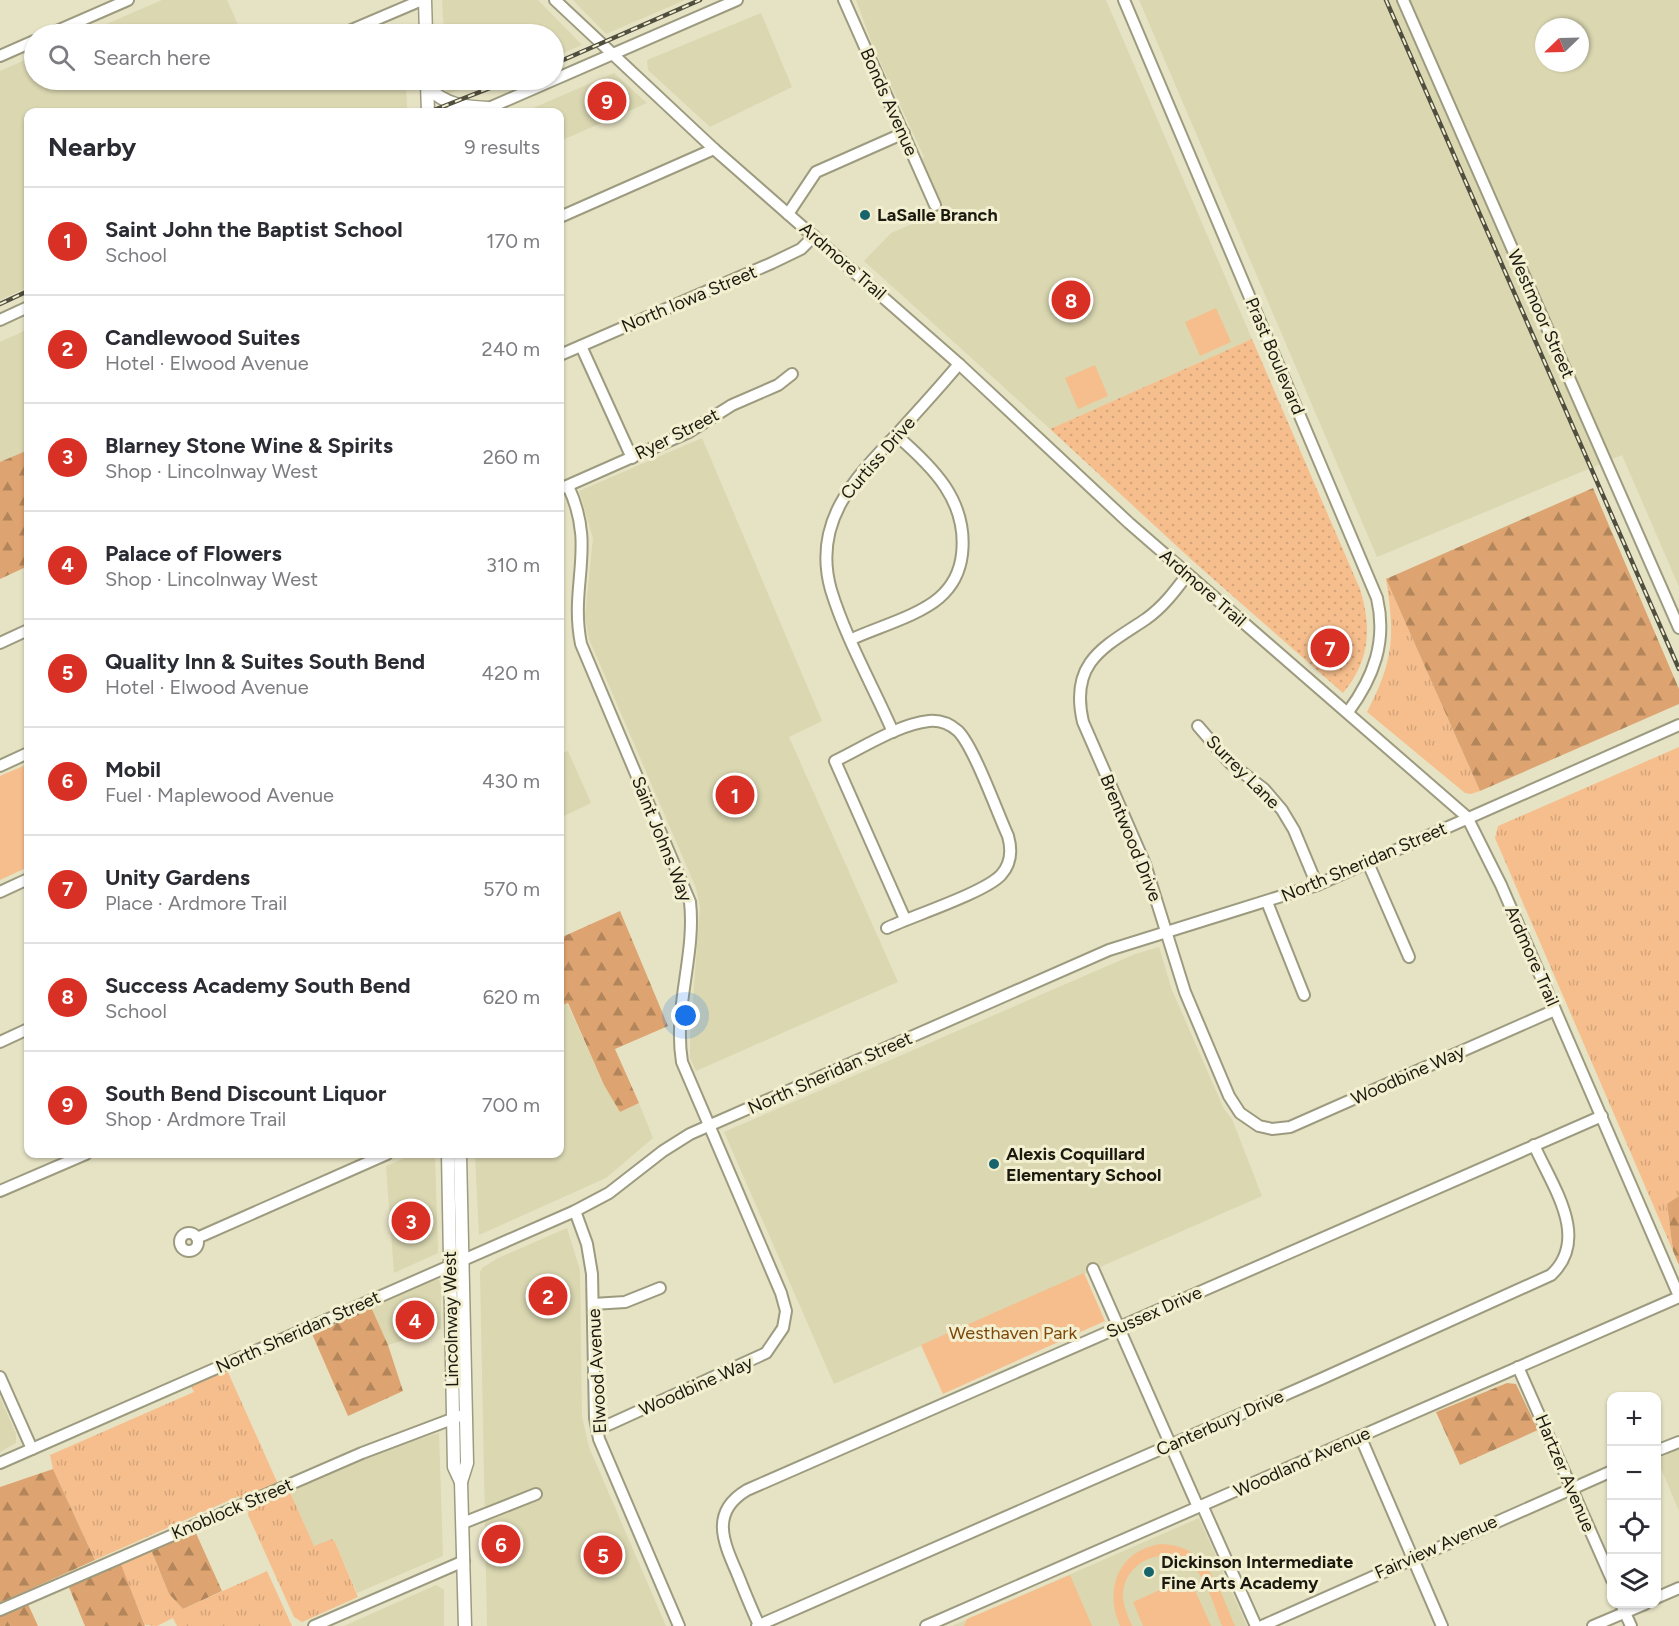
<!DOCTYPE html>
<html lang="en">
<head>
<meta charset="utf-8">
<style>
	body { margin:0; font-family:Figtree,sans-serif; background:#f2f2f3; color:#2b2b33 }
	.controls { position:absolute; right:18px; bottom:18px; display:grid; overflow:hidden; border-radius:12px; box-shadow:0 2px 4px #0004 }
	.controls button { width:54px; height:54px; display:grid; place-items:center; padding:0; border:0; border-bottom:2px solid #e1e1e2; background:#fff; color:#2b2b33; font:30px sans-serif }
	.compass { position:absolute; left:1535px; top:18px; width:54px; height:54px; border-radius:50%; background:#fff; box-shadow:0 2px 4px #0004; rotate:247deg }
	.you { position:absolute; left:686px; top:1016px; width:21px; height:21px; margin:-15px; border:4px solid #fff; border-radius:50%; background:#1a73e8; box-shadow:0 0 0 9px #1a73e833 }
	.badge { display:grid; place-items:center; width:39px; height:39px; border-radius:50%; background:#d93025; color:#fff; font-size:20px; font-weight:700 }
	.pin { position:absolute; translate:-50% -50%; border:3px solid #fff; box-shadow:0 2px 6px #0006 }
	.list { margin:0; padding:0; list-style:none }
	h2 { display:flex; justify-content:space-between; align-items:center; height:78px; margin:0; padding:0 24px; font-size:26px }
	h2 small { font-size:20px; font-weight:400; color:#7c7c81 }
	.list li { display:grid; grid-template-columns:39px 1fr auto; gap:18px; align-items:center; box-sizing:border-box; height:108px; padding:0 24px; border-top:2px solid #e1e1e2 }
	.list b { display:block; font-size:22px; white-space:nowrap }
	.list p { margin:0; font-size:20px; white-space:nowrap; color:#7c7c81 }
	.list em { font-size:20px; font-style:normal; color:#7c7c81 }
	.icon { flex:none; width:33px; height:33px; fill:none; stroke:currentColor; stroke-width:2; stroke-linecap:round; stroke-linejoin:round }
	.map { position:relative; flex:none; width:1679px; height:1626px; overflow:hidden }
	.search { position:absolute; background:#fff; box-shadow:0 2px 4px #0004; left:24px; top:24px; width:540px; height:66px; display:flex; align-items:center; gap:15px; box-sizing:border-box; padding:0 21px; border-radius:33px; color:#7c7c81; font-size:22px }
	.panel { position:absolute; background:#fff; box-shadow:0 2px 4px #0004; left:24px; top:108px; width:540px; height:1050px; border-radius:12px }
	.map>svg:first-child { display:block }
	.built { fill:#dad7b1; fill-rule:evenodd }
	.grass { fill:url(#grass-tufts) }
	.forest { fill:url(#forest-firs) }
	.park { fill:#f7be8d }
	.garden { fill:url(#garden-dots) }
	.lines { fill:none; stroke-linecap:round; stroke-linejoin:round }
	.minor-casing { stroke:#9d9b7f; stroke-width:14 }
	.major-casing { stroke:#9d9b7f; stroke-width:15 }
	.minor { stroke:#fff; stroke-width:10 }
	.major { stroke:#fff; stroke-width:12 }
	.rail-casing { stroke:#504e3f; stroke-width:4.5 }
	.rail { stroke:#f3f0d2; stroke-width:2; stroke-dasharray:7; stroke-linecap:butt }
	.poi-dot { fill:#17646d; stroke:#f3f0d2; stroke-width:2 }
	.labels { text-anchor:middle; dominant-baseline:central; stroke-width:6; stroke-linejoin:round; paint-order:stroke }
	.street-label { font-size:18px; fill:#1c1a10; stroke:#f3f0d2 }
	.poi-label { font-size:18px; font-weight:bold; fill:#1c1a10; stroke:#f3f0d2; text-anchor:start }
	.park-label { font-size:18px; fill:#7e480a; stroke:#f3f0d2 }
</style>
</head>
<body>
<div class="map">
<svg width="1679" height="1626" viewBox="0 0 1679 1626">
	<defs>
		<pattern id="grass-tufts" width="24" height="20" patternUnits="userSpaceOnUse" patternTransform="scale(1.5)"><rect width="24" height="20" fill="#f7be8d"/><path d="M3 7l-1-3M5 7V3M7 7l1-3M15 17l-1-3M17 17v-4M19 17l1-3" fill="none" stroke="#d3a379"/></pattern>
		<pattern id="forest-firs" width="22" height="20" patternUnits="userSpaceOnUse" patternTransform="scale(1.5)"><rect width="22" height="20" fill="#dda471"/><path d="M5 1l3.5 6h-7zM16 11l3.5 6h-7z" fill="#b2855b"/></pattern>
		<pattern id="garden-dots" width="8" height="8" patternUnits="userSpaceOnUse" patternTransform="scale(1.5)"><rect width="8" height="8" fill="#f7be8d"/><path d="M2 2h.1M6 6h.1" fill="none" stroke="#d3a379" stroke-width="1.8" stroke-linecap="round"/></pattern>
	</defs>
	<rect width="100%" height="100%" fill="#e6e3c5"/>
	<g class="built">
		<polygon points="162,0 227,0 242,34 83,34"/>
		<polygon points="442,0 538,0 582,45 554,57 554,34 444,34"/>
		<polygon points="573,0 685,0 606,34"/>
		<polygon points="856,0 1106,0 1252,339 1050,429 864,261 891,233 944,210 922,159 924,157 874,49"/>
		<path d="M1139,0H1679V587L1622,455L1377,557ZM1544,27H1580V63H1544Z"/>
		<polygon points="761,13 792,87 710,127 648,70 647,60"/>
		<polygon points="34,56 34,80 406,80 407,112 28,112 28,287 0,300 0,71"/>
		<polygon points="614,73 647,103 560,141 560,112 524,112"/>
		<polygon points="445,80 493,80 446,94"/>
		<polygon points="28,329 28,450 0,462 0,342"/>
		<polygon points="702,438 822,721 789,737 898,982 696,1071 690,1058 690,1038 700,907 696,888 589,639 585,616 593,538 579,491"/>
		<polygon points="568,751 591,803 560,818 560,754"/>
		<polygon points="1159,947 1172,990 1224,1109 1232,1119 1262,1196 834,1384 724,1132 1135,954"/>
		<polygon points="567,1003 604,1085 620,1112 639,1103 653,1138 606,1178 479,1235 475,1154 560,1154 560,1006"/>
		<polygon points="415,1154 435,1154 438,1253 394,1273 386,1166"/>
		<polygon points="567,1228 580,1270 582,1417 589,1447 666,1626 487,1626 480,1272 482,1268 498,1258"/>
		<polygon points="433,1279 439,1280 441,1285 441,1329 388,1345 371,1307"/>
		<polygon points="0,1397 16,1434 16,1443 0,1452"/>
		<polygon points="439,1433 443,1556 357,1593 335,1542 332,1539 314,1547 289,1490 371,1454"/>
		<polygon points="1679,1449 1679,1511 1657,1459"/>
		<polygon points="1199,1518 1247,1626 952,1626"/>
		<polygon points="436,1585 444,1590 444,1626 344,1626"/>
	</g>
	<g class="grass">
		<path d="M1386,579L1480,791L1471,794L1465,793L1367,712C1394,660 1395,636 1386,579Z"/>
		<polygon points="1679,747 1679,1196 1667,1205 1673,1251 1495,838 1498,826"/>
		<polygon points="227,1370 278,1484 241,1500 239,1496 95,1560 53,1469 50,1455 194,1392 191,1386"/>
		<polygon points="289,1490 314,1546 332,1539 335,1542 358,1597 302,1622 294,1617 248,1515 249,1505"/>
		<polygon points="150,1548 169,1594 183,1609 267,1571 292,1626 177,1626 173,1618 157,1626 145,1625 119,1561"/>
	</g>
	<g class="forest">
		<polygon points="28,450 28,566 0,579 0,462"/>
		<polygon points="1593,488 1679,689 1679,704 1480,791 1386,579"/>
		<polygon points="620,911 668,1026 615,1049 639,1103 620,1112 604,1085 568,1003 560,1006 560,938"/>
		<polygon points="1679,1196 1679,1265 1673,1251 1667,1204"/>
		<polygon points="371,1307 388,1345 403,1391 348,1416 312,1334"/>
		<polygon points="1507,1383 1516,1384 1538,1430 1460,1465 1436,1412"/>
		<polygon points="53,1469 95,1560 0,1603 0,1487"/>
		<polygon points="195,1531 222,1591 183,1609 169,1594 151,1550"/>
		<polygon points="120,1562 145,1626 85,1626 68,1585"/>
		<polygon points="27,1602 38,1626 0,1626 0,1614"/>
	</g>
	<g class="park">
		<polygon points="1216,308 1231,342 1200,356 1185,322"/>
		<polygon points="1095,365 1108,396 1078,409 1065,378"/>
		<polygon points="28,764 28,867 0,880 0,776"/>
		<polygon points="1084,1273 1105,1321 943,1394 921,1345"/>
		<path d="M1160,1544C1208,1544 1219,1589 1235,1626H1222C1214,1607 1207,1578 1191,1565C1165,1544 1124,1561 1123,1595C1123,1606 1128,1616 1132,1626H1120C1104,1589 1118,1551 1160,1544Z"/>
		<polygon points="1070,1575 1092,1626 964,1626 967,1619"/>
		<polygon points="1189,1577 1211,1626 1143,1626 1133,1602"/>
	</g>
	<path class="garden" d="M1252,339L1360,589C1372,629 1370,660 1343,693L1194,562L1050,429Z"/>
	<g class="lines">
		<g class="minor-casing">
			<g id="minor">
				<polyline points="555,0 714,149 959,364 1129,523 1467,817 1501,885 1679,1296"/>
				<polyline points="844,0 935,205"/>
				<path d="M1124,0L1377,598C1387,641 1374,677 1348,712"/>
				<polyline points="1403,0 1679,628"/>
				<polyline points="50,34 128,0"/>
				<polyline points="342,34 422,0"/>
				<polyline points="0,56 34,41"/>
				<polyline points="482,111 737,0"/>
				<polyline points="788,214 816,172 904,133"/>
				<polyline points="560,217 714,149"/>
				<polyline points="0,320 28,307"/>
				<polyline points="581,346 632,458"/>
				<polyline points="560,355 772,263 801,249 814,236"/>
				<path d="M568,486C597,547 569,584 581,644L690,902C696,955 673,1008 682,1062L781,1293L786,1311L783,1328L766,1353L597,1430"/>
				<polyline points="560,489 689,432 732,405 778,385 792,374"/>
				<path d="M1187,575C1175,591 1163,607 1146,619C1104,647 1069,662 1083,722L1145,864L1185,992L1229,1096L1240,1113L1259,1126L1272,1129L1290,1127L1555,1010"/>
				<path d="M852,639C878,627 918,616 939,598C953,586 960,572 962,554C968,501 933,467 896,435"/>
				<polyline points="0,643 28,630"/>
				<polyline points="1198,726 1230,763 1264,789 1282,810 1294,830 1317,885"/>
				<path d="M893,732C873,686 846,639 831,590C812,523 853,480 896,435C917,412 939,388 959,364"/>
				<polyline points="0,766 28,753"/>
				<polyline points="1368,863 1409,957"/>
				<polyline points="0,892 28,879"/>
				<polyline points="1267,902 1304,995"/>
				<path d="M887,928C912,916 984,893 1001,875C1011,864 1012,850 1008,836C997,812 974,747 958,731C950,724 940,720 929,721C899,724 862,748 835,761L905,919"/>
				<polyline points="0,1042 28,1029"/>
				<polyline points="0,1191 86,1154"/>
				<polyline points="575,1211 587,1244 592,1274 595,1418 599,1439 679,1626"/>
				<circle cx="189" cy="1242" r="9"/>
				<polyline points="197,1238 387,1154"/>
				<polyline points="1093,1269 1198,1507"/>
				<polyline points="593,1304 625,1302 660,1288"/>
				<polyline points="1518,1367 1612,1580"/>
				<polyline points="0,1377 32,1449"/>
				<polyline points="1360,1436 1442,1626"/>
				<polyline points="1656,1451 1679,1442"/>
				<polyline points="0,1463 575,1211 609,1193 663,1151 690,1134 1109,950 1317,885 1679,725"/>
				<polyline points="1202,1505 1256,1626"/>
				<polyline points="463,1523 536,1494"/>
				<polyline points="1656,1598 1679,1588"/>
				<polyline points="1621,1604 1631,1626"/>
				<polyline points="0,1610 362,1453 460,1416"/>
				<path d="M759,1625C751,1608 744,1590 737,1573C723,1541 710,1512 747,1490L1602,1116"/>
				<polyline points="314,1626 464,1561"/>
				<path d="M757,1626L1321,1379L1551,1275C1591,1238 1552,1186 1534,1145"/>
				<polyline points="926,1626 1679,1297"/>
				<polyline points="1262,1626 1612,1471"/>
				<polyline points="1593,1626 1645,1604"/>
			</g>
		</g>
		<g class="major-casing">
			<g id="major">
				<polyline points="425,0 426,34"/>
				<polyline points="427,84 428,112"/>
				<path d="M427,87C446,105 463,107 488,108"/>
				<polyline points="448,1154 454,1467 461,1482"/>
				<polyline points="460,1154 467,1463 461,1482 465,1626"/>
			</g>
		</g>
		<use href="#minor" class="minor"/>
		<use href="#major" class="major"/>
		<g class="rail-casing">
			<g id="rail">
				<polyline points="1386,0 1679,669"/>
				<polyline points="554,64 700,0"/>
				<polyline points="429,112 510,80"/>
				<polyline points="0,304 28,291"/>
			</g>
		</g>
		<use href="#rail" class="rail"/>
	</g>
	<g class="poi-dot">
		<circle cx="865" cy="215" r="6"/>
		<circle cx="994" cy="1164" r="6"/>
		<circle cx="1149" cy="1572" r="6"/>
	</g>
	<g class="labels">
		<g class="street-label">
			<text transform="translate(889 102) rotate(66)">Bonds Avenue</text>
			<text transform="translate(843 261) rotate(41)">Ardmore Trail</text>
			<text transform="translate(689 299) rotate(-23)">North Iowa Street</text>
			<text transform="translate(1541 314) rotate(66)">Westmoor Street</text>
			<text transform="translate(1275 356) rotate(67)">Prast Boulevard</text>
			<text transform="translate(677 434) rotate(-27)">Ryer Street</text>
			<text transform="translate(878 458) rotate(-49)">Curtiss Drive</text>
			<text transform="translate(1203 588) rotate(41)">Ardmore Trail</text>
			<text transform="translate(1243 772) rotate(45)">Surrey Lane</text>
			<text transform="translate(1131 838) rotate(68)">Brentwood Drive</text>
			<text transform="translate(662 839) rotate(68)">Saint Johns Way</text>
			<text transform="translate(1364 862) rotate(-23)">North Sheridan Street</text>
			<text transform="translate(1532 956) rotate(66)">Ardmore Trail</text>
			<text transform="translate(830 1073) rotate(-24)">North Sheridan Street</text>
			<text transform="translate(1408 1075) rotate(-24)">Woodbine Way</text>
			<text transform="translate(1154 1312) rotate(-24)">Sussex Drive</text>
			<text transform="translate(451 1319) rotate(-91)">Lincolnway West</text>
			<text transform="translate(298 1332) rotate(-24)">North Sheridan Street</text>
			<text transform="translate(597 1371) rotate(-93)">Elwood Avenue</text>
			<text transform="translate(696 1386) rotate(-24)">Woodbine Way</text>
			<text transform="translate(1220 1423) rotate(-24)">Canterbury Drive</text>
			<text transform="translate(1302 1462) rotate(-24)">Woodland Avenue</text>
			<text transform="translate(1565 1473) rotate(67)">Hartzer Avenue</text>
			<text transform="translate(232 1509) rotate(-23)">Knoblock Street</text>
			<text transform="translate(1436 1547) rotate(-24)">Fairview Avenue</text>
		</g>
		<g class="poi-label">
			<text x="877" y="215">LaSalle Branch</text>
			<text x="1006" y="1154">Alexis Coquillard<tspan x="1006" dy="21">Elementary School</tspan></text>
			<text x="1161" y="1562">Dickinson Intermediate<tspan x="1161" dy="21">Fine Arts Academy</tspan></text>
		</g>
		<g class="park-label">
			<text x="1013" y="1333">Westhaven Park</text>
		</g>
	</g>
</svg>
<div class="controls">
<button>+</button>
<button>−</button>
<button><svg class="icon" aria-label="locate" viewBox="0 0 24 24"><circle cx="12" cy="12" r="6"/><path d="M12 2v4M12 18v4M2 12h4M18 12h4"/></svg></button>
<button><svg class="icon" aria-label="layers" viewBox="0 0 24 24"><path d="M12 4l9 5-9 5-9-5zM3 14l9 5 9-5"/></svg></button>
</div>
<svg class="compass" viewBox="-18 -18 36 36"><path d="M0-13l5 13h-10z" fill="#e53935"/><path d="M0 13l5-13h-10z" fill="#7c7c81"/></svg>
<div class="you"></div>
<div class="pin badge" style="left:735px;top:795px">1</div>
<div class="pin badge" style="left:548px;top:1296px">2</div>
<div class="pin badge" style="left:411px;top:1221px">3</div>
<div class="pin badge" style="left:415px;top:1320px">4</div>
<div class="pin badge" style="left:603px;top:1555px">5</div>
<div class="pin badge" style="left:501px;top:1544px">6</div>
<div class="pin badge" style="left:1330px;top:648px">7</div>
<div class="pin badge" style="left:1071px;top:300px">8</div>
<div class="pin badge" style="left:607px;top:101px">9</div>
<div class="search"><svg class="icon" aria-label="search" viewBox="0 0 24 24"><circle cx="10" cy="10" r="6"/><path d="M15 15l6 6"/></svg>Search here</div>
<section class="panel">
<h2>Nearby<small>9 results</small></h2>
<ul class="list">
<li><span class="badge">1</span><div><b>Saint John the Baptist School</b><p>School</p></div><em>170 m</em></li>
<li><span class="badge">2</span><div><b>Candlewood Suites</b><p>Hotel · Elwood Avenue</p></div><em>240 m</em></li>
<li><span class="badge">3</span><div><b>Blarney Stone Wine &amp; Spirits</b><p>Shop · Lincolnway West</p></div><em>260 m</em></li>
<li><span class="badge">4</span><div><b>Palace of Flowers</b><p>Shop · Lincolnway West</p></div><em>310 m</em></li>
<li><span class="badge">5</span><div><b>Quality Inn &amp; Suites South Bend</b><p>Hotel · Elwood Avenue</p></div><em>420 m</em></li>
<li><span class="badge">6</span><div><b>Mobil</b><p>Fuel · Maplewood Avenue</p></div><em>430 m</em></li>
<li><span class="badge">7</span><div><b>Unity Gardens</b><p>Place · Ardmore Trail</p></div><em>570 m</em></li>
<li><span class="badge">8</span><div><b>Success Academy South Bend</b><p>School</p></div><em>620 m</em></li>
<li><span class="badge">9</span><div><b>South Bend Discount Liquor</b><p>Shop · Ardmore Trail</p></div><em>700 m</em></li>
</ul>
</section>
</div>
</body>
</html>
